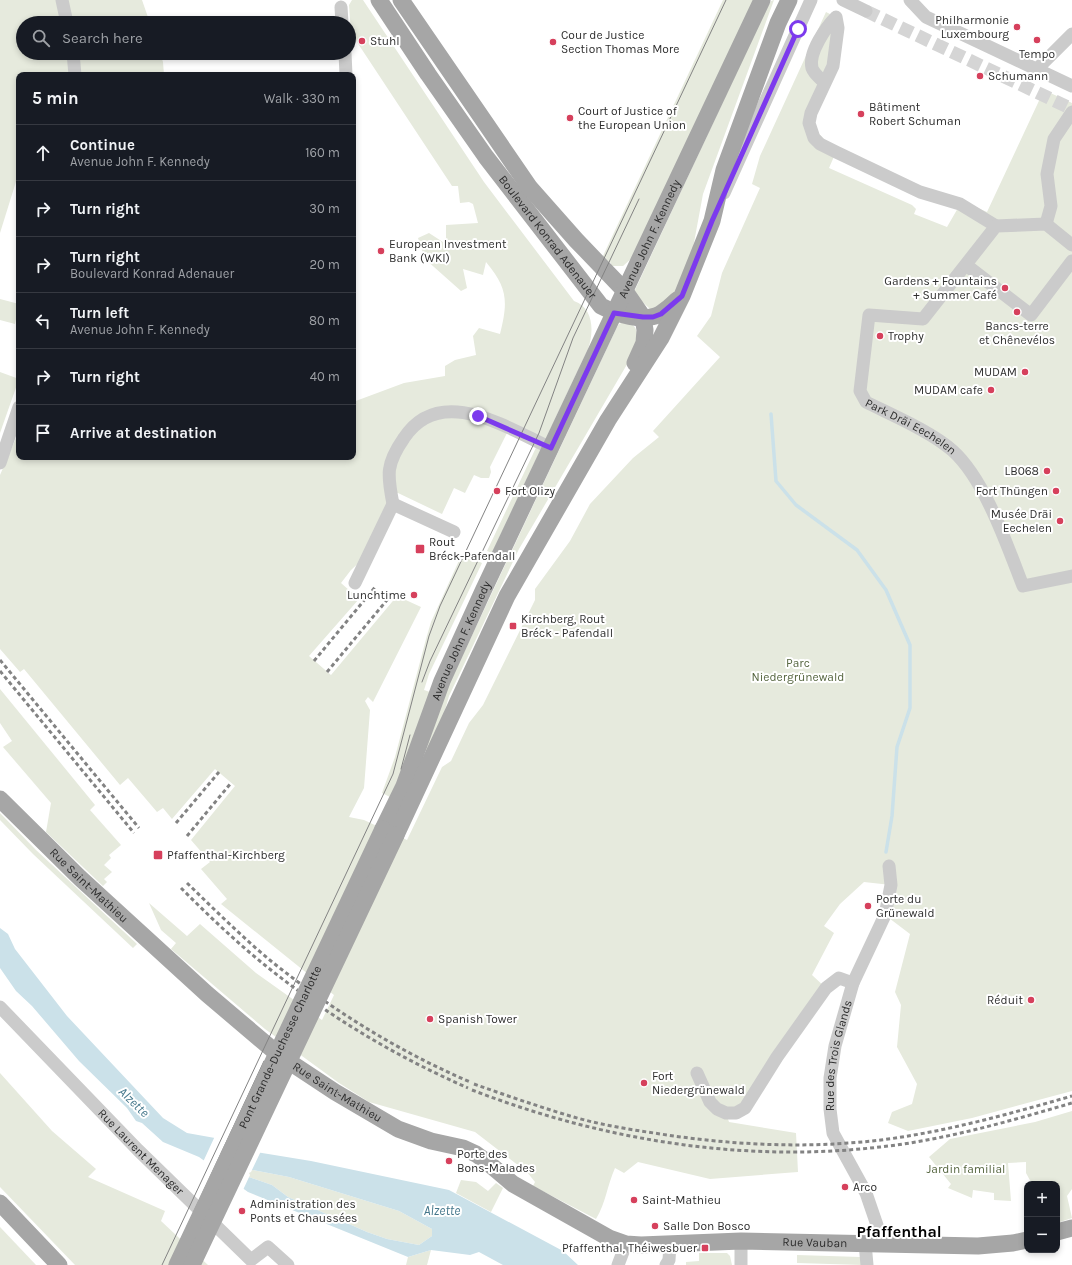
<!DOCTYPE html>
<html lang="en">
<head>
<meta charset="utf-8">
<style>
	body { margin:0; font-family:Karla,sans-serif; background:#242831; color:#f1f3f6 }
	.controls { position:absolute; right:12px; bottom:12px; display:grid; overflow:hidden; border-radius:8px; box-shadow:0 2px 6px #0003 }
	.controls button { width:36px; height:36px; display:grid; place-items:center; padding:0; border:0; border-bottom:1px solid #363941; background:#171b24; color:#f1f3f6; font:20px sans-serif }
	.stop { position:absolute; width:12px; height:12px; margin:-9px; border:3px solid #7c3aed; border-radius:50%; background:#fff }
	.stop.end { background:#7c3aed; border-color:#fff; box-shadow:0 1px 4px #0008 }
	.list { margin:0; padding:0; list-style:none }
	h2 { display:flex; justify-content:space-between; align-items:center; height:52px; margin:0; padding:0 16px; font-size:17px }
	h2 small { font-size:13px; font-weight:400; color:#9ea1a6 }
	.list li { display:grid; grid-template-columns:26px 1fr auto; gap:12px; align-items:center; box-sizing:border-box; height:56px; padding:0 16px; border-top:1px solid #363941 }
	.list b { display:block; font-size:15px; white-space:nowrap }
	.list p { margin:0; font-size:13px; white-space:nowrap; color:#9ea1a6 }
	.list em { font-size:13px; font-style:normal; color:#9ea1a6 }
	.icon { flex:none; width:22px; height:22px; fill:none; stroke:currentColor; stroke-width:2; stroke-linecap:round; stroke-linejoin:round }
	.map { position:relative; flex:none; width:1072px; height:1265px; overflow:hidden }
	.search { position:absolute; background:#171b24; box-shadow:0 2px 6px #0003; left:16px; top:16px; width:340px; height:44px; display:flex; align-items:center; gap:10px; box-sizing:border-box; padding:0 14px; border-radius:22px; color:#9ea1a6; font-size:15px }
	.panel { position:absolute; background:#171b24; box-shadow:0 2px 6px #0003; left:16px; top:72px; width:340px; height:388px; border-radius:8px }
	.map>svg:first-child { display:block }
	.green { fill:#e6eadd }
	.water { fill:#cbe1e9; fill-rule:evenodd }
	.pier { fill:#fff }
	.lines { fill:none; stroke-linecap:round; stroke-linejoin:round }
	.stream { stroke:#cbe1e9; stroke-width:3.5 }
	.minor-tunnel { stroke:#d5d5d5; stroke-width:13; stroke-dasharray:13 6; stroke-linecap:butt }
	.minor { stroke:#cbcbcb; stroke-width:13 }
	.major { stroke:#a6a6a6; stroke-width:17 }
	.tram { stroke:#838383; stroke-width:1 }
	.rail { stroke:#838383; stroke-width:3; stroke-dasharray:4 3; stroke-linecap:butt }
	.major-bridge { stroke:#a6a6a6; stroke-width:17 }
	.route { stroke:#7c3aed; stroke-width:5 }
	.poi-dot { fill:#d6405c; stroke:#fff; stroke-width:1.5 }
	.labels { text-anchor:middle; dominant-baseline:central; stroke-width:4; stroke-linejoin:round; paint-order:stroke }
	.poi-label { font-size:12px; fill:#2e2e2e; stroke:#fff; text-anchor:start }
	.street-label { font-size:12px; fill:#2e2e2e; stroke:#fff }
	.park-label { font-size:12px; fill:#566640; stroke:#fff }
	.water-label { font-size:13px; font-style:italic; fill:#43768a; stroke:#fff }
	.district-label { font-size:16px; font-weight:bold; fill:#000; stroke:#fff }
</style>
</head>
<body>
<div class="map">
<svg width="1072" height="1265" viewBox="0 0 1072 1265">
	<rect width="100%" height="100%" fill="#fff"/>
	<g class="green">
		<polygon points="0,0 142,0 150,23 23,23 23,53 160,53 163,62 164,75 19,75 19,172 0,233"/>
		<path d="M352,0H363L484,182L574,301C594,308 594,332 588,349L492,553L487,551L541,437L511,425L490,467L491,472L489,478H481L474,475L465,493L454,488L442,514L398,493L388,494L389,501L364,558L351,570L341,583L359,599L309,656L331,675L397,596L421,607L373,702L368,697L365,701L370,710L364,788L349,817L364,820L407,840L442,767L451,761L469,723L483,705L535,600V589L570,541L590,504L633,458L659,437L653,431L720,357L697,336L711,316L722,273L760,188L752,184L760,156L826,12L836,17L838,28L809,123L836,152L829,168L912,205L916,209L914,214L947,227L958,208L971,205L987,212L1044,90L1072,103V1091L972,1118L908,1131L888,1123L892,1112L912,1104L917,1084L897,1047L901,1005L895,992L910,934L885,915L891,885L864,882L840,904L824,926L834,933L812,975L826,988L745,1108L726,1113L729,1122L796,1133L798,1172L710,1179L638,1162L624,1173L615,1168C607,1186 606,1202 596,1219L533,1186L535,1182L527,1172L475,1132L369,1102L339,1083L265,1029L171,949L176,943L161,930L149,903L187,936L200,924L256,973L322,1020L334,995L221,904L227,899L201,869L210,862L191,840L235,786L215,769L172,819L163,808L157,812L128,778L120,785L24,669L20,672L0,649V475L19,431V457H353V402L404,383L445,376V366L455,360L476,355L473,336L479,328L500,334C508,302 508,288 486,262L483,275L463,269L467,288L461,291L425,259L418,238L429,233L446,244V225L478,223L473,204L469,202L460,203L458,186H452L351,33L349,5Z"/>
		<polygon points="723,0 754,0 633,257 623,266 610,266 611,263 602,258"/>
		<polygon points="774,0 703,194 693,248 678,288 665,305 650,309 634,294 635,290 763,16 771,1"/>
		<polygon points="0,299 19,304 15,324 0,320"/>
		<path d="M624,322C646,324 634,348 629,361L519,549L449,696L440,727L428,754L423,748L437,710L616,329L619,324Z"/>
		<polygon points="0,372 19,379 0,433"/>
		<polygon points="462,554 482,563 429,674 424,690 430,692 392,798 382,793 395,757 426,639 431,622"/>
		<polygon points="0,689 95,805 90,810 121,845 109,855 111,858 104,865 112,872 104,879 107,882 103,886 46,832 51,803 3,747 12,741 0,723"/>
		<polygon points="0,813 36,850 137,944 133,948 33,854 0,820"/>
		<polygon points="0,1073 52,1131 96,1169 88,1177 165,1211 161,1221 208,1265 75,1265 0,1187"/>
		<polygon points="1072,1111 1072,1189 1067,1196 1072,1218 1057,1223 1057,1184 1032,1184 1026,1173 1026,1162 1008,1163 1011,1201 994,1200 994,1193 973,1190 972,1198 948,1188 951,1184 929,1157 950,1139 1035,1122"/>
		<polygon points="253,1170 289,1177 399,1211 432,1229 432,1236 419,1245 387,1239 367,1232 288,1197 272,1185 249,1177 246,1171"/>
		<polygon points="461,1180 476,1182 488,1191 496,1183 503,1188 491,1212 456,1193"/>
		<polygon points="0,1227 36,1265 0,1265"/>
		<polygon points="431,1250 427,1265 406,1265 408,1257"/>
		<polygon points="699,1253 727,1253 730,1256 732,1265 686,1265 686,1262 699,1261"/>
		<polygon points="797,1255 861,1257 863,1265 797,1263"/>
	</g>
	<path class="water" d="M0,928L8,934L15,949L67,1016L163,1118L187,1133L215,1138L256,1152L311,1161L449,1190L563,1251L578,1265H503L479,1252L470,1255L431,1250L408,1257L248,1192L199,1157L163,1142L142,1123L136,1121L127,1108L79,1061L32,1006L16,991L0,968ZM253,1170L289,1177L399,1211L432,1229V1236L419,1245L387,1239L367,1232L288,1197L272,1185L249,1177L246,1171Z"/>
	<polygon class="pier" points="215,1136 261,1151 251,1172 249,1173 250,1175 243,1190 203,1162"/>
	<g class="lines">
		<polyline class="stream" points="771,414 776,481 796,505 857,550 886,590 910,645 910,708 897,747 892,816 886,852"/>
		<polyline class="minor-tunnel" points="866,11 1072,109"/>
		<g class="minor">
			<polyline points="62,0 67,23"/>
			<polyline points="843,0 866,11"/>
			<polyline points="910,0 926,17 1072,86"/>
			<polyline points="341,7 342,23"/>
			<polyline points="73,53 75,75"/>
			<polyline points="345,53 346,75"/>
			<polyline points="1036,70 1072,34"/>
			<path d="M824,82C820,78 814,74 812,68C808,53 826,27 836,17L838,28L833,66L811,113L809,123L814,138L820,144L836,152L920,192L960,204L996,226"/>
			<polyline points="724,193 811,0"/>
			<polyline points="1046,224 1051,206 1047,174 1054,139 1072,112"/>
			<path id="s1" d="M1072,245L1046,224L996,226L923,319L869,315L860,391L866,402C892,415 932,432 953,451C985,480 1007,545 1023,586L1072,576"/>
			<polyline points="966,265 1031,315 1072,261"/>
			<polyline points="0,463 19,407"/>
			<path d="M393,504C387,474 386,464 404,438C440,383 507,428 551,448"/>
			<polyline points="355,583 393,504 454,532"/>
			<path id="s2" d="M0,1007L138,1150L251,1260L268,1247L288,1265"/>
			<polyline points="697,1073 710,1102 717,1109 726,1113 736,1113 745,1108 777,1057 826,988 839,978 853,983"/>
			<polyline points="865,1243 867,1265"/>
			<path id="s3" d="M879,1243L878,1228L866,1193L833,1133L830,1109V1078L835,1046L853,983L885,915L891,885L889,866"/>
			<polyline points="618,1265 626,1244"/>
			<polyline points="666,1265 669,1260 670,1244"/>
			<polyline points="741,1265 741,1241"/>
		</g>
		<g class="major">
			<path id="s4" d="M379,0L428,74L486,157L601,306C616,314 643,323 660,314C666,310 672,305 677,300"/>
			<polyline points="401,0 530,188 576,240 625,291 643,317 645,330 644,343 635,363"/>
			<path id="s5" d="M0,799L80,878L207,994L279,1055L335,1092L398,1129L431,1141L463,1148L476,1154L487,1162L513,1184L609,1238L626,1244L641,1245L741,1241L978,1246L1013,1243L1027,1240"/>
			<path id="s6" d="M383,829L404,786L442,681L483,591L762,0"/>
			<polyline points="396,835 507,596 608,420 661,338 682,296 712,221 724,170 778,23 789,0"/>
			<polyline points="0,1203 59,1265"/>
			<polyline points="1057,1232 1072,1228"/>
		</g>
		<g class="tram">
			<polyline points="422,682 430,661 539,433 573,338 639,199"/>
			<polyline points="401,769 410,735"/>
			<polyline points="162,1265 393,774 429,636 440,606 726,0"/>
			<polyline points="169,1265 264,1061"/>
		</g>
		<g class="rail">
			<polyline points="0,660 139,828"/>
			<polyline points="314,661 376,586"/>
			<polyline points="0,671 134,833"/>
			<polyline points="327,672 392,594"/>
			<polyline points="176,823 219,772"/>
			<polyline points="187,836 231,783"/>
			<path d="M187,883C214,909 242,937 271,961C332,1010 398,1051 470,1082"/>
			<path d="M181,888C208,915 236,942 266,966C328,1016 395,1056 468,1088"/>
			<path d="M474,1084C505,1095 537,1106 570,1116C597,1124 626,1129 654,1133C729,1145 805,1149 881,1140C945,1132 1009,1114 1072,1096"/>
			<path d="M472,1090C602,1140 741,1163 880,1147C945,1140 1010,1121 1072,1103"/>
		</g>
		<g class="major-bridge">
			<path id="s7" d="M177,1265L383,829"/>
			<polyline points="192,1265 396,835"/>
		</g>
	</g>
	<g class="lines">
		<polyline class="route" points="478,416 551,448 614,313 643,317 653,317 661,314 682,296 712,221 798,29"/>
	</g>
	<g class="poi-dot">
		<circle cx="1017" cy="27" r="4"/>
		<circle cx="1037" cy="40" r="4"/>
		<circle cx="362" cy="41" r="4"/>
		<circle cx="553" cy="42" r="4"/>
		<circle cx="980" cy="76" r="4"/>
		<circle cx="861" cy="114" r="4"/>
		<circle cx="570" cy="118" r="4"/>
		<circle cx="381" cy="251" r="4"/>
		<circle cx="1005" cy="288" r="4"/>
		<circle cx="1017" cy="312" r="4"/>
		<circle cx="880" cy="336" r="4"/>
		<circle cx="1025" cy="372" r="4"/>
		<circle cx="991" cy="390" r="4"/>
		<circle cx="1047" cy="471" r="4"/>
		<circle cx="497" cy="491" r="4"/>
		<circle cx="1056" cy="491" r="4"/>
		<circle cx="1060" cy="521" r="4"/>
		<rect x="415" y="544" width="10" height="10" rx="2"/>
		<circle cx="414" cy="595" r="4"/>
		<rect x="509" y="622" width="8" height="8" rx="2"/>
		<rect x="153" y="850" width="10" height="10" rx="2"/>
		<circle cx="868" cy="906" r="4"/>
		<circle cx="1031" cy="1000" r="4"/>
		<circle cx="430" cy="1019" r="4"/>
		<circle cx="644" cy="1083" r="4"/>
		<circle cx="449" cy="1161" r="4"/>
		<circle cx="845" cy="1187" r="4"/>
		<circle cx="634" cy="1200" r="4"/>
		<circle cx="242" cy="1211" r="4"/>
		<circle cx="655" cy="1226" r="4"/>
		<rect x="701" y="1244" width="8" height="8" rx="2"/>
	</g>
	<g class="labels">
		<g class="poi-label">
			<text x="1009" y="20" text-anchor="end">Philharmonie<tspan x="1009" dy="14">Luxembourg</tspan></text>
			<text x="561" y="35">Cour de Justice<tspan x="561" dy="14">Section Thomas More</tspan></text>
			<text x="370" y="41">Stuhl</text>
			<text x="1037" y="54" text-anchor="middle">Tempo</text>
			<text x="988" y="76">Schumann</text>
			<text x="869" y="107">Bâtiment<tspan x="869" dy="14">Robert Schuman</tspan></text>
			<text x="578" y="111">Court of Justice of<tspan x="578" dy="14">the European Union</tspan></text>
			<text x="389" y="244">European Investment<tspan x="389" dy="14">Bank (WKI)</tspan></text>
			<text x="997" y="281" text-anchor="end">Gardens + Fountains<tspan x="997" dy="14">+ Summer Café</tspan></text>
			<text x="1017" y="326" text-anchor="middle">Bancs-terre<tspan x="1017" dy="14">et Chênevélos</tspan></text>
			<text x="888" y="336">Trophy</text>
			<text x="1017" y="372" text-anchor="end">MUDAM</text>
			<text x="983" y="390" text-anchor="end">MUDAM cafe</text>
			<text x="1039" y="471" text-anchor="end">LB068</text>
			<text x="505" y="491">Fort Olizy</text>
			<text x="1048" y="491" text-anchor="end">Fort Thüngen</text>
			<text x="1052" y="514" text-anchor="end">Musée Dräi<tspan x="1052" dy="14">Eechelen</tspan></text>
			<text x="429" y="542">Rout<tspan x="429" dy="14">Bréck-Pafendall</tspan></text>
			<text x="406" y="595" text-anchor="end">Lunchtime</text>
			<text x="521" y="619">Kirchberg, Rout<tspan x="521" dy="14">Bréck - Pafendall</tspan></text>
			<text x="167" y="855">Pfaffenthal-Kirchberg</text>
			<text x="876" y="899">Porte du<tspan x="876" dy="14">Grünewald</tspan></text>
			<text x="1023" y="1000" text-anchor="end">Réduit</text>
			<text x="438" y="1019">Spanish Tower</text>
			<text x="652" y="1076">Fort<tspan x="652" dy="14">Niedergrünewald</tspan></text>
			<text x="457" y="1154">Porte des<tspan x="457" dy="14">Bons-Malades</tspan></text>
			<text x="853" y="1187">Arco</text>
			<text x="642" y="1200">Saint-Mathieu</text>
			<text x="250" y="1204">Administration des<tspan x="250" dy="14">Ponts et Chaussées</tspan></text>
			<text x="663" y="1226">Salle Don Bosco</text>
			<text x="697" y="1248" text-anchor="end">Pfaffenthal, Théiwesbuer</text>
		</g>
		<g class="street-label">
			<text stroke="none"><textPath href="#s4" startOffset="291">Boulevard Konrad Adenauer</textPath></text>
			<text stroke="none"><textPath href="#s6" startOffset="648">Avenue John F. Kennedy</textPath></text>
			<text stroke="none"><textPath href="#s1" startOffset="396">Park Dräi Eechelen</textPath></text>
			<text stroke="none"><textPath href="#s6" startOffset="204">Avenue John F. Kennedy</textPath></text>
			<text stroke="none"><textPath href="#s5" startOffset="124">Rue Saint-Mathieu</textPath></text>
			<text stroke="none"><textPath href="#s7" startOffset="241">Pont Grande-Duchesse Charlotte</textPath></text>
			<text stroke="none"><textPath href="#s3" startOffset="199">Rue des Trois Glands</textPath></text>
			<text stroke="none"><textPath href="#s5" startOffset="448">Rue Saint-Mathieu</textPath></text>
			<text stroke="none"><textPath href="#s2" startOffset="202">Rue Laurent Menager</textPath></text>
			<text stroke="none"><textPath href="#s5" startOffset="966">Rue Vauban</textPath></text>
		</g>
		<g class="park-label">
			<text x="798" y="663">Parc<tspan x="798" dy="14">Niedergrünewald</tspan></text>
			<text x="966" y="1169">Jardin familial</text>
		</g>
		<g class="water-label">
			<text transform="translate(134 1102) rotate(44)">Alzette</text>
			<text x="442" y="1210">Alzette</text>
		</g>
		<g class="district-label">
			<text x="899" y="1231">Pfaffenthal</text>
		</g>
	</g>
</svg>
<div class="controls">
<button>+</button>
<button>−</button>
</div>
<div class="stop" style="left:798px;top:29px"></div>
<div class="stop end" style="left:478px;top:416px"></div>
<div class="search"><svg class="icon" aria-label="search" viewBox="0 0 24 24"><circle cx="10" cy="10" r="6"/><path d="M15 15l6 6"/></svg>Search here</div>
<section class="panel">
<h2>5 min<small>Walk · 330 m</small></h2>
<ul class="list">
<li><svg class="icon" aria-label="ahead" viewBox="0 0 24 24"><path d="M12 20V5M6 11l6-6 6 6"/></svg><div><b>Continue</b><p>Avenue John F. Kennedy</p></div><em>160 m</em></li>
<li><svg class="icon" aria-label="right" viewBox="0 0 24 24"><path d="M7 20v-9h11M14 6l5 5-5 5"/></svg><div><b>Turn right</b></div><em>30 m</em></li>
<li><svg class="icon" aria-label="right" viewBox="0 0 24 24"><path d="M7 20v-9h11M14 6l5 5-5 5"/></svg><div><b>Turn right</b><p>Boulevard Konrad Adenauer</p></div><em>20 m</em></li>
<li><svg class="icon" aria-label="left" viewBox="0 0 24 24"><path d="M17 20v-9H6M10 6l-5 5 5 5"/></svg><div><b>Turn left</b><p>Avenue John F. Kennedy</p></div><em>80 m</em></li>
<li><svg class="icon" aria-label="right" viewBox="0 0 24 24"><path d="M7 20v-9h11M14 6l5 5-5 5"/></svg><div><b>Turn right</b></div><em>40 m</em></li>
<li><svg class="icon" aria-label="arrive" viewBox="0 0 24 24"><path d="M6 21V4h12l-3 4 3 4H6"/></svg><div><b>Arrive at destination</b></div></li>
</ul>
</section>
</div>
</body>
</html>
